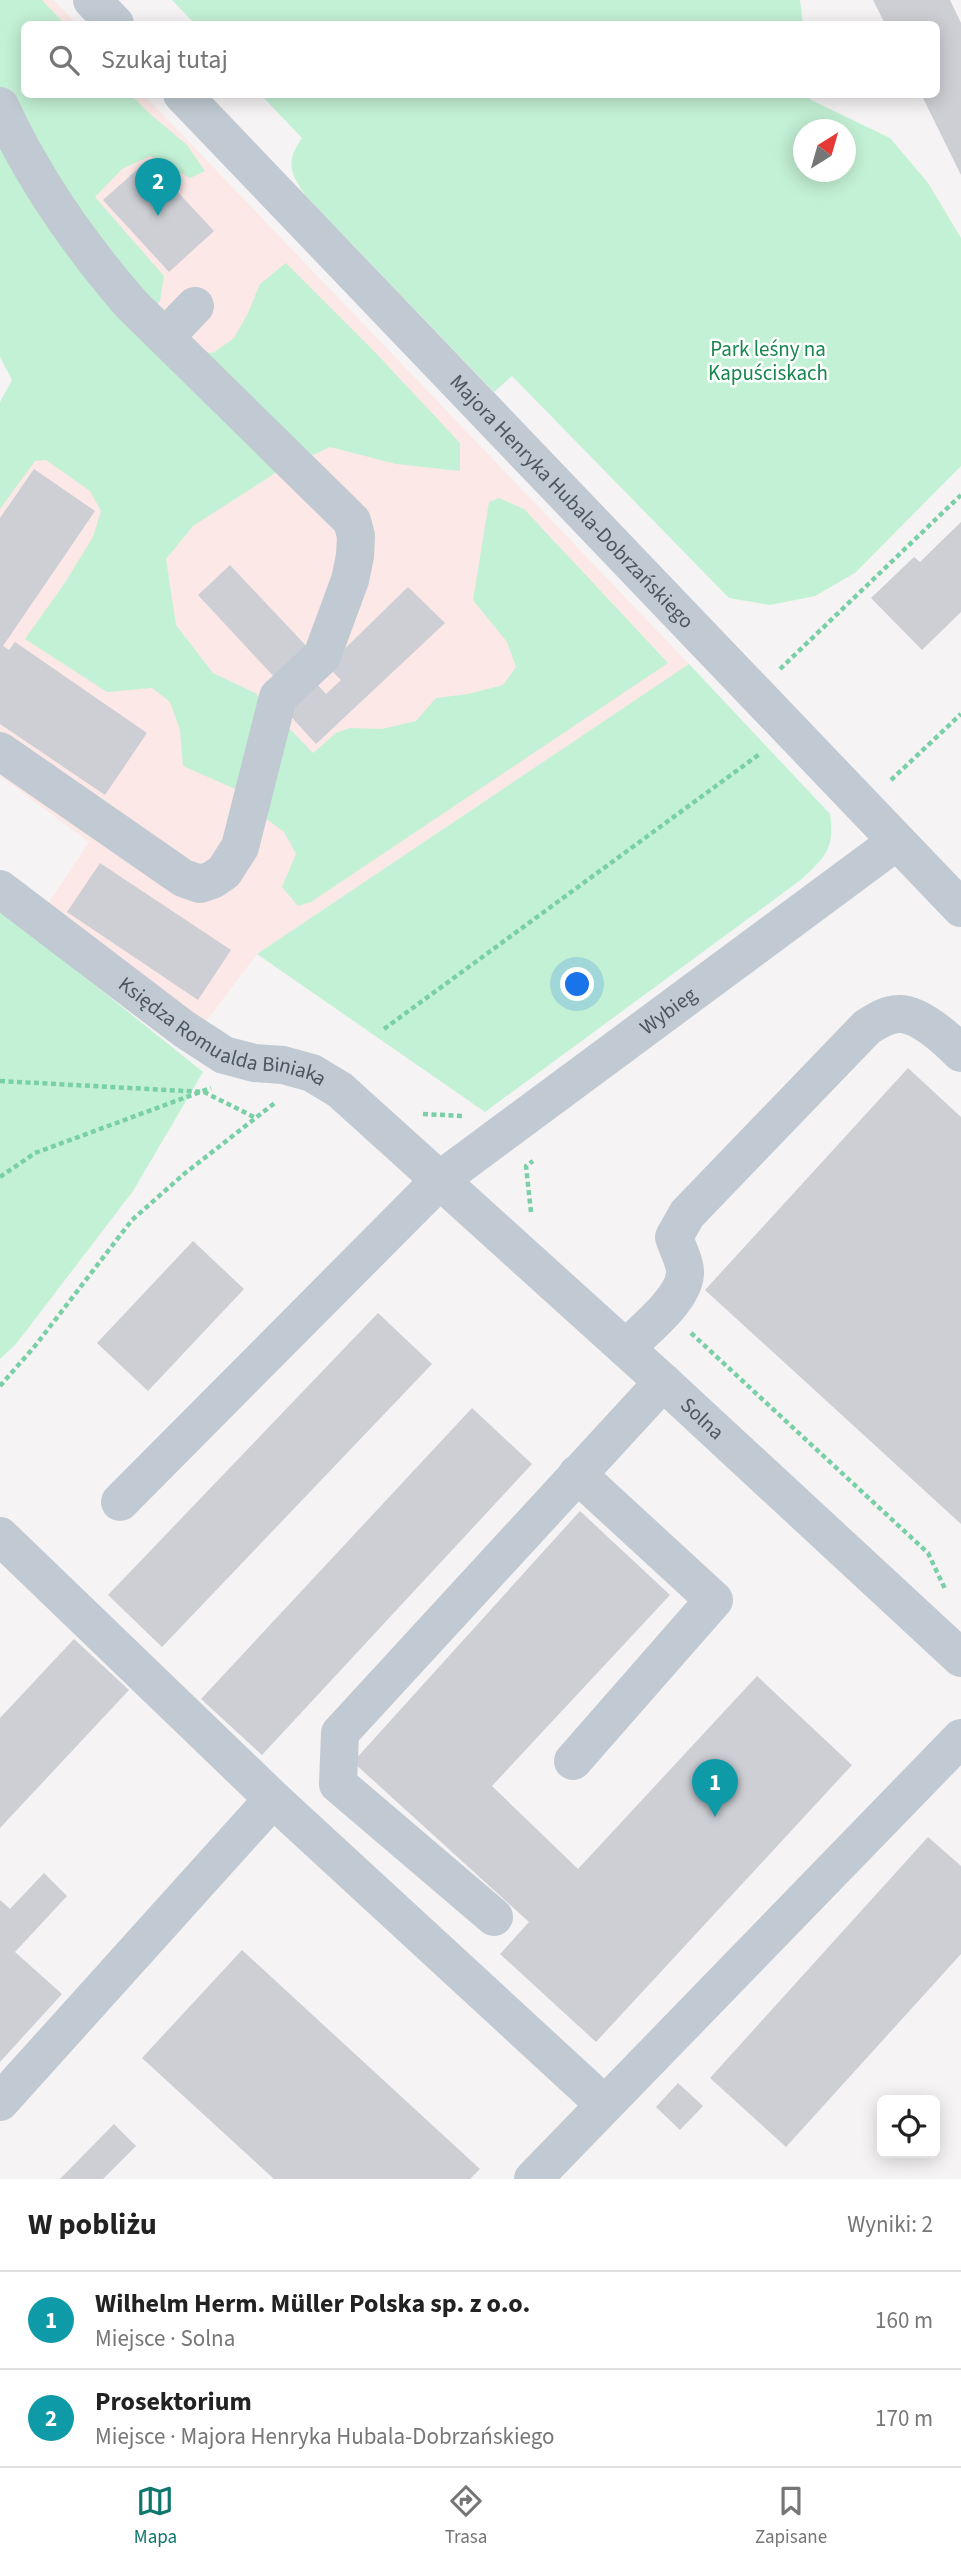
<!DOCTYPE html>
<html lang="pl">
<head>
<meta charset="utf-8">
<style>
	body { margin:0; font-family:"Source Sans 3",sans-serif; background:#f6f6f6; color:#222 }
	.controls { position:absolute; right:21px; bottom:21px; display:grid; overflow:hidden; border-radius:10px; box-shadow:0 4px 18px #0003 }
	.controls button { width:63px; height:63px; display:grid; place-items:center; padding:0; border:0; border-bottom:2px solid #e0e0e0; background:#fff; color:#222; font:35px sans-serif }
	.compass { position:absolute; left:793px; top:119px; width:63px; height:63px; border-radius:50%; background:#fff; box-shadow:0 4px 18px #0003; rotate:37deg }
	.you { position:absolute; left:578px; top:985px; width:24px; height:24px; margin:-18px; border:5px solid #fff; border-radius:50%; background:#1a73e8; box-shadow:0 0 0 10px #1a73e833 }
	.badge { display:grid; place-items:center; width:46px; height:46px; border-radius:50%; background:#0f766e; color:#fff; font-size:23px; font-weight:700 }
	.pin { position:absolute; translate:-50% -58px; filter:drop-shadow(0 2px 4px #0008) }
	.pin::after { content:''; position:absolute; top:37px; width:24px; height:21px; background:inherit; clip-path:polygon(0 0,100% 0,50% 100%) }
	.list { margin:0; padding:0; list-style:none }
	h2 { display:flex; justify-content:space-between; align-items:center; height:91px; margin:0; padding:0 28px; font-size:30px }
	h2 small { font-size:23px; font-weight:400; color:#767676 }
	.list li { display:grid; grid-template-columns:46px 1fr auto; gap:21px; align-items:center; box-sizing:border-box; height:98px; padding:0 28px; border-top:2px solid #e0e0e0 }
	.list b { display:block; font-size:26px; white-space:nowrap }
	.list p { margin:0; font-size:23px; white-space:nowrap; color:#767676 }
	.list em { font-size:23px; font-style:normal; color:#767676 }
	.icon { flex:none; width:38px; height:38px; fill:none; stroke:currentColor; stroke-width:2; stroke-linecap:round; stroke-linejoin:round }
	.map { position:relative; flex:none; width:961px; height:2179px; overflow:hidden }
	.search { position:absolute; background:#fff; box-shadow:0 4px 18px #0003; left:21px; right:21px; top:21px; height:77px; display:flex; align-items:center; gap:18px; box-sizing:border-box; padding:0 24px; border-radius:10px; color:#767676; font-size:26px }
	.sheet { height:287px; background:#fff }
	nav { display:flex; justify-content:space-around; align-items:center; box-sizing:border-box; height:98px; border-top:2px solid #e0e0e0; background:#fff; font-size:19px; color:#767676 }
	nav a { display:grid; justify-items:center; gap:4px }
	nav .on { color:#0f766e }
	.map>svg:first-child { display:block }
	.medical { fill:#fce8e6 }
	.green { fill:#c3f1d5; fill-rule:evenodd }
	.building { fill:#cdcfd5 }
	.lines { fill:none; stroke-linecap:round; stroke-linejoin:round }
	.path { stroke:#7ad0a6; stroke-width:4.5; stroke-dasharray:5 3.5; stroke-linecap:butt }
	.minor { stroke:#c1cad2; stroke-width:38 }
	.labels { text-anchor:middle; dominant-baseline:central; stroke-width:5; stroke-linejoin:round; paint-order:stroke }
	.park-label { font-size:21px; fill:#17864f; stroke:#fff }
	.street-label { font-size:21px; fill:#4a5661; stroke:#fff }
</style>
</head>
<body>
<div class="map">
<svg width="961" height="2179" viewBox="0 0 961 2179">
	<rect width="100%" height="100%" fill="#f5f3f3"/>
	<polygon class="medical" points="0,0 53,0 77,24 24,24 24,94 144,95 689,664 257,954 204,1024 42,913 89,842 0,776 0,414 33,376"/>
	<g class="green">
		<polygon points="0,0 42,0 65,24 24,24 24,94 131,95 148,112 187,145 205,171 190,178 150,156 122,169 95,197 164,276 160,301 145,317 163,345 213,353 234,338 248,313 260,284 286,263 372,349 460,443 460,471 396,464 330,447 277,472 193,526 166,559 176,625 213,673 255,693 313,753 336,733 350,728 382,729 416,721 436,698 468,694 503,685 516,667 507,642 473,600 489,502 499,498 524,509 668,663 311,902 298,906 282,887 296,854 284,832 264,817 242,792 183,766 180,730 170,702 152,688 107,692 25,639 64,584 93,537 101,511 90,491 46,460 35,461 0,509 0,402 12,380 0,357"/>
		<polygon points="172,0 800,0 803,24 195,24"/>
		<path d="M261,95H808L811,100L890,138L928,183L961,238V466L855,573L815,596L770,605L729,598L512,376L494,392L306,196C290,173 285,162 302,138ZM804,130H846V172H804Z"/>
		<path d="M689,664L830,814C835,849 825,857 802,879L485,1112L257,954Z"/>
		<polygon points="0,909 203,1072 133,1191 16,1344 0,1359"/>
	</g>
	<g class="building">
		<polygon points="873,0 950,0 961,23 961,175 921,94 936,94 936,24 885,24"/>
		<polygon points="148,160 214,231 169,272 103,200"/>
		<polygon points="34,469 95,511 3,646 9,650 15,642 147,733 105,795 0,724 0,518"/>
		<polygon points="961,522 961,612 922,650 871,598 914,557 920,562"/>
		<polygon points="230,565 310,650 277,680 198,595"/>
		<polygon points="408,587 445,623 316,744 284,709 314,681 326,694 341,680 327,666"/>
		<polygon points="100,863 231,950 198,1000 67,912"/>
		<polygon points="908,1068 961,1117 961,1524 705,1290"/>
		<polygon points="193,1241 244,1289 148,1391 97,1343"/>
		<polygon points="378,1313 432,1364 162,1647 108,1595"/>
		<polygon points="472,1408 532,1464 262,1755 201,1699"/>
		<polygon points="580,1511 670,1595 492,1786 578,1869 757,1676 852,1765 596,2042 500,1954 529,1922 353,1762"/>
		<polygon points="74,1639 129,1690 0,1828 0,1718"/>
		<polygon points="928,1837 961,1866 961,1954 786,2147 710,2078"/>
		<polygon points="44,1873 67,1896 15,1952 62,1994 0,2062 0,1900 10,1909"/>
		<polygon points="242,1950 480,2169 470,2179 274,2179 142,2058"/>
		<polygon points="678,2083 703,2106 680,2130 656,2107"/>
		<polygon points="114,2124 136,2146 103,2179 60,2179"/>
	</g>
	<g class="lines">
		<g class="path">
			<polyline points="780,669 961,495"/>
			<polyline points="891,780 961,714"/>
			<polyline points="384,1029 761,753"/>
			<polyline points="0,1081 204,1092 256,1118"/>
			<polyline points="423,1114 463,1116"/>
			<polyline points="0,1177 35,1153 211,1088"/>
			<polyline points="531,1212 526,1166 533,1161"/>
			<polyline points="691,1333 928,1553 946,1591"/>
			<polyline points="0,1386 35,1346 132,1220 184,1174 276,1102"/>
		</g>
		<g class="minor">
			<polyline points="92,0 115,24"/>
			<path id="s1" d="M182,94L961,908"/>
			<path d="M0,106C33,178 79,244 131,304L352,521L356,536L355,556L350,580L322,656L278,697L240,847L224,872L212,880L200,884L183,878L0,751"/>
			<polyline points="165,337 195,306"/>
			<path id="s2" d="M0,889L184,1029L224,1055L254,1063L283,1065L312,1073L340,1090L663,1382L961,1658"/>
			<path d="M626,1348C644,1330 683,1300 685,1274C686,1263 677,1248 674,1237L687,1214L867,1027C877,1021 887,1014 899,1014C919,1013 947,1039 961,1053"/>
			<path id="s3" d="M120,1502L441,1179L896,842"/>
			<polyline points="0,1536 273,1799 604,2104"/>
			<polyline points="573,1761 714,1600 577,1474"/>
			<polyline points="494,1917 338,1784 340,1733 663,1382"/>
			<polyline points="0,2102 273,1799"/>
			<polyline points="533,2179 961,1738"/>
		</g>
	</g>
	<g class="labels">
		<g class="park-label">
			<text x="768" y="349">Park leśny na<tspan x="768" dy="24">Kapuściskach</tspan></text>
		</g>
		<g class="street-label">
			<text stroke="none"><textPath href="#s1" startOffset="564">Majora Henryka Hubala-Dobrzańskiego</textPath></text>
			<text stroke="none"><textPath href="#s3" startOffset="738">Wybieg</textPath></text>
			<text stroke="none"><textPath href="#s2" startOffset="268">Księdza Romualda Biniaka</textPath></text>
			<text stroke="none"><textPath href="#s2" startOffset="891">Solna</textPath></text>
		</g>
	</g>
</svg>
<div class="controls">
<button><svg class="icon" aria-label="locate" viewBox="0 0 24 24"><circle cx="12" cy="12" r="6"/><path d="M12 2v4M12 18v4M2 12h4M18 12h4"/></svg></button>
</div>
<svg class="compass" viewBox="-18 -18 36 36"><path d="M0-13l5 13h-10z" fill="#e53935"/><path d="M0 13l5-13h-10z" fill="#767676"/></svg>
<div class="you"></div>
<div class="pin badge" style="left:715px;top:1817px;background:#0f9aa8">1</div>
<div class="pin badge" style="left:158px;top:216px;background:#0f9aa8">2</div>
<div class="search"><svg class="icon" aria-label="search" viewBox="0 0 24 24"><circle cx="10" cy="10" r="6"/><path d="M15 15l6 6"/></svg>Szukaj tutaj</div>
</div>
<section class="sheet">
<h2>W pobliżu<small>Wyniki: 2</small></h2>
<ul class="list">
<li><span class="badge" style="background:#0f9aa8">1</span><div><b>Wilhelm Herm. Müller Polska sp. z o.o.</b><p>Miejsce · Solna</p></div><em>160 m</em></li>
<li><span class="badge" style="background:#0f9aa8">2</span><div><b>Prosektorium</b><p>Miejsce · Majora Henryka Hubala-Dobrzańskiego</p></div><em>170 m</em></li>
</ul>
</section>
<nav>
<a class="on"><svg class="icon" aria-label="map" viewBox="0 0 24 24"><path d="M3 6l6-2 6 2 6-2v14l-6 2-6-2-6 2zM9 4v14M15 6v14"/></svg>Mapa</a>
<a><svg class="icon" aria-label="directions" viewBox="0 0 24 24"><path d="M12 3l9 9-9 9-9-9zM9 14v-3h6M13 9l2 2-2 2"/></svg>Trasa</a>
<a><svg class="icon" aria-label="saved" viewBox="0 0 24 24"><path d="M7 4h10v16l-5-4-5 4z"/></svg>Zapisane</a>
</nav>
</body>
</html>
